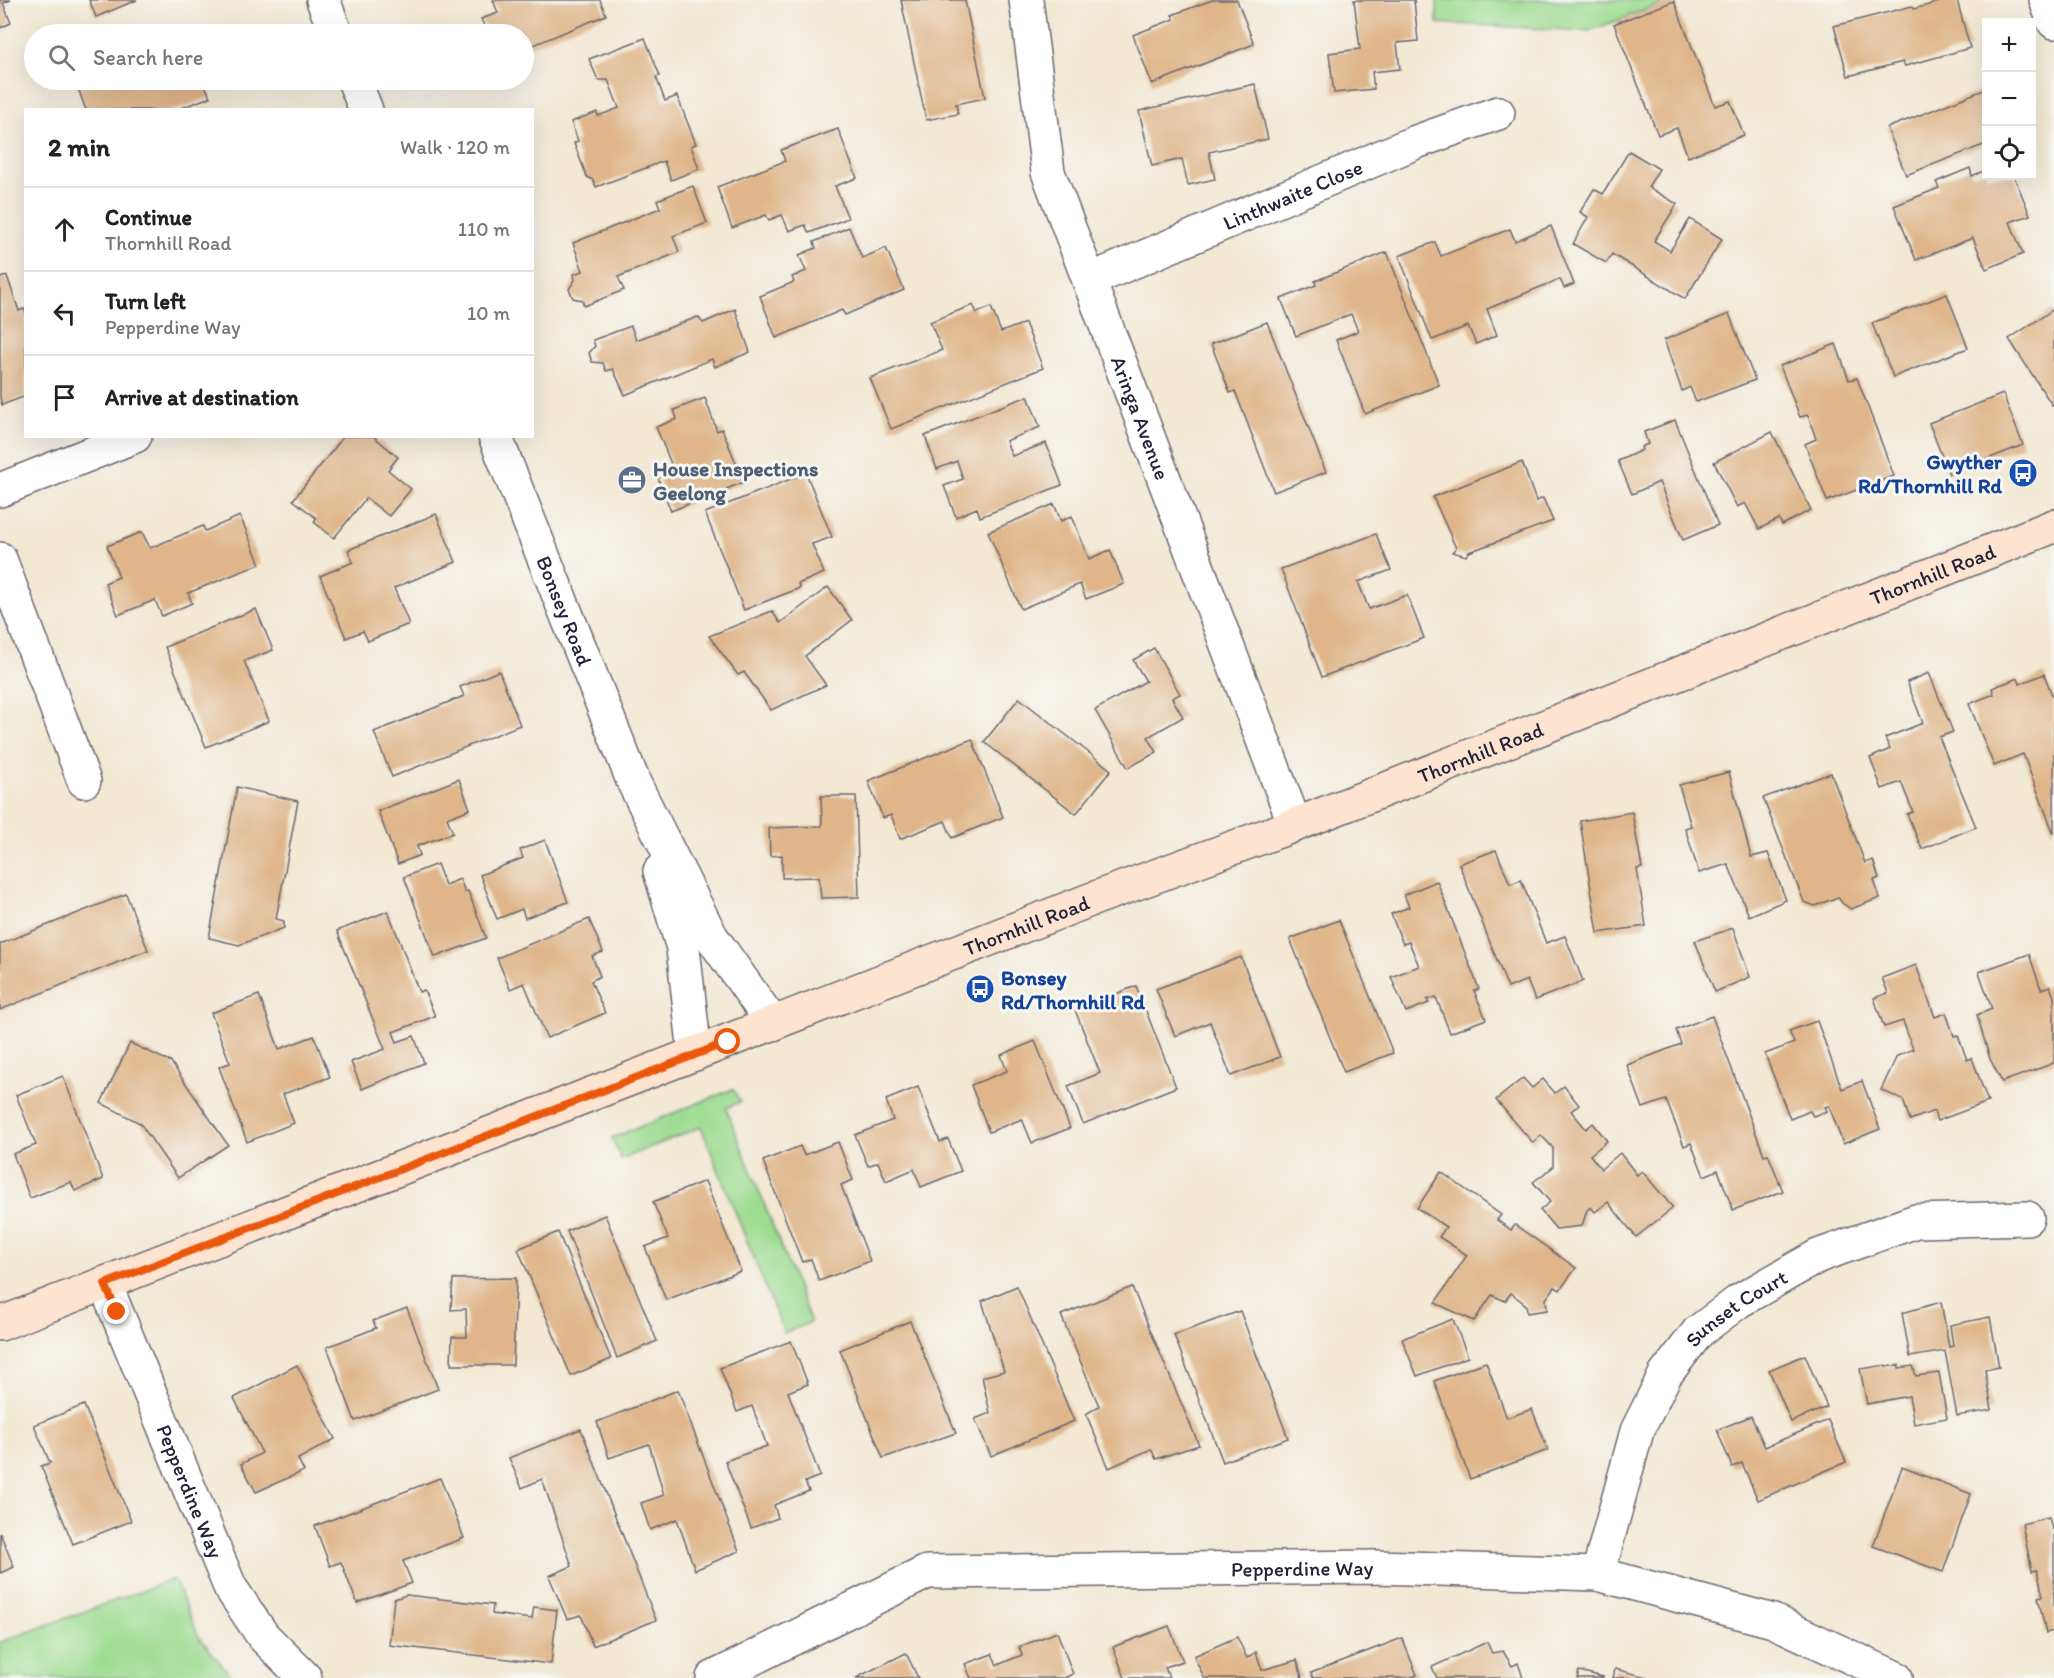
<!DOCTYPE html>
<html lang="en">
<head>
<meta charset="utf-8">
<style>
	body { margin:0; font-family:Itim,sans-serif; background:#f2f2f2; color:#222 }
	.controls { position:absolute; right:18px; top:18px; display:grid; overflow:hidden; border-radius:0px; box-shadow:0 6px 24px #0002 }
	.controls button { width:54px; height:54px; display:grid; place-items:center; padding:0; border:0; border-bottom:2px solid #e0e0e0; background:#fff; color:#222; font:30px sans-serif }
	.stop { position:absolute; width:18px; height:18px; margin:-14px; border:4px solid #ea580c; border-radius:50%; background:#fff }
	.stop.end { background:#ea580c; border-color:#fff; box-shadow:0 2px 6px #0008 }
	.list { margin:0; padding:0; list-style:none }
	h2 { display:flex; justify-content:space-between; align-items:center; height:78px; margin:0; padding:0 24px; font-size:26px }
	h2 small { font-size:20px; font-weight:400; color:#767676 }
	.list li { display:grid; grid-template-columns:39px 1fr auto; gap:18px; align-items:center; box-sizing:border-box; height:84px; padding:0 24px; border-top:2px solid #e0e0e0 }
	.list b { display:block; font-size:22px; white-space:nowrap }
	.list p { margin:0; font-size:20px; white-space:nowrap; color:#767676 }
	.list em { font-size:20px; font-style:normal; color:#767676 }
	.icon { flex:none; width:33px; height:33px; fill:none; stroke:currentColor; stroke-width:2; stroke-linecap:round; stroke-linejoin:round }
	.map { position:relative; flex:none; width:2054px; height:1678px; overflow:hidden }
	.search { position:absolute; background:#fff; box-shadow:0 6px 24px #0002; left:24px; top:24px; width:510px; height:66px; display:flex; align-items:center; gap:15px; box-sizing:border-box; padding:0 21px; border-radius:33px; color:#767676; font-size:22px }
	.panel { position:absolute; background:#fff; box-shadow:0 6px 24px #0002; left:24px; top:108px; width:510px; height:330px; border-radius:0px }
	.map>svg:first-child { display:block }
	.green { fill:#9cdb90; stroke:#5f7e66; stroke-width:1.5 }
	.building { fill:#dfb589 }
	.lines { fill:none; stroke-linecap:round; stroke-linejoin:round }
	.street-casing { stroke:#6b6770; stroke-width:36 }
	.secondary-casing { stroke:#6b6770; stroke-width:36 }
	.street { stroke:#fff; stroke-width:33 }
	.secondary { stroke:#fde4d1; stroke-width:33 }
	.route { stroke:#ea580c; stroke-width:8 }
	.labels { text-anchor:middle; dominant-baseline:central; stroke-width:6; stroke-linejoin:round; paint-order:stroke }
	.street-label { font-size:21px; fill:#22223b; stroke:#f6f6f2 }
	.transit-label { font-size:21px; font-weight:bold; fill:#164399; stroke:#f6f6f2; text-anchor:end }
	.service-label { font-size:21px; font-weight:bold; fill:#4e5e75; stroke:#f6f6f2; text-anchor:start }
</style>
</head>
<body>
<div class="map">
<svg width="2054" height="1678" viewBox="0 0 2054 1678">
	<rect width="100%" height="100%" fill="#f6f6f2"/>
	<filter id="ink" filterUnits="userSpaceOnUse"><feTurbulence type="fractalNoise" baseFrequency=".0167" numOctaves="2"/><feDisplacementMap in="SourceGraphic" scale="12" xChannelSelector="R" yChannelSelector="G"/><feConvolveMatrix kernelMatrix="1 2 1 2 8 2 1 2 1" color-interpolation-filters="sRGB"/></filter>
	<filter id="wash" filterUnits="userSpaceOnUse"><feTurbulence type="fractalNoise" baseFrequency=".008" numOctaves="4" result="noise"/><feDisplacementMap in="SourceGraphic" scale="24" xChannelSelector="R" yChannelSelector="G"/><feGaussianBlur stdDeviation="1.35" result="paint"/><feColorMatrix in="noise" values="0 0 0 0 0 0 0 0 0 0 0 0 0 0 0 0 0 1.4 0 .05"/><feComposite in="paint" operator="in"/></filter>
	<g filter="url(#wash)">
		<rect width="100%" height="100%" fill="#f2e8d3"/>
		<g class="green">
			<polygon points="1437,0 1672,0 1589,31 1437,23"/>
			<polygon points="733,1089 740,1102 726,1108 811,1322 784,1333 701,1127 621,1159 612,1138"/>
			<polygon points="174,1579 199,1637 233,1678 0,1678 0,1642"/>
		</g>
		<g id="blocks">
			<g class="building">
				<polygon points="0,0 11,0 3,3 11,23 0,28"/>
				<polygon points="89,0 137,0 96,17"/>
				<polygon points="493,0 600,0 606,15 524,49 524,34 488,34 481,19 498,13"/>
				<polygon points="901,0 965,0 985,98 956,104 958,114 926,120"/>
				<polygon points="1212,0 1237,0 1254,44 1152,84 1133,35 1174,19 1172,15"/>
				<polygon points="1354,0 1414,0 1418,41 1397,43 1400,69 1372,72 1374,89 1334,93 1329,53 1360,49"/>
				<polygon points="1947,0 1957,0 1970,48 1905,66 1903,62 1848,76 1834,26 1912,6 1914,9"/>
				<polygon points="1674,1 1715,106 1730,101 1744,135 1688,157 1677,128 1658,135 1614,24"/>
				<polygon points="185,28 187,34 169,34"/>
				<polygon points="645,38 660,76 656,77 665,101 677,96 696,144 691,146 699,169 671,180 664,161 596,187 593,180 587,177 574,143 578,141 571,122 597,112 598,116 619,108 608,80 598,80 589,59"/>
				<polygon points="75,80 203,80 210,97 176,110 86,110"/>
				<polygon points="1255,84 1268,139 1209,152 1215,179 1188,185 1182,159 1152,166 1139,111"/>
				<polygon points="1986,89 1986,144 1906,175 1887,128"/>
				<polygon points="838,129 857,178 835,186 848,218 809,233 805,225 789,231 782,215 769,220 766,215 732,228 717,187 785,161 781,150"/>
				<polygon points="1629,151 1659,169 1648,187 1677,204 1654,241 1670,251 1690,219 1722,239 1685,299 1612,254 1606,263 1573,244 1588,217 1580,212 1594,189 1603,194"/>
				<polygon points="1970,168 1972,176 1986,170 1986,176 2014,176 2030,215 2010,222 2023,254 1986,269 1973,238 1916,260 1894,206 1939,188 1936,182"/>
				<polygon points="693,186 707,223 673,236 679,252 618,277 624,290 584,306 582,300 573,298 569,289 575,280 574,274 583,271 573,243 660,208 657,200"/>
				<polygon points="1551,226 1574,284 1564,288 1560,279 1487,309 1497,335 1476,344 1468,326 1432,340 1399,256 1435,242 1441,256 1510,229 1515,241"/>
				<polygon points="849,227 862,258 886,248 904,290 845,315 842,310 776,338 760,296 794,282 792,277 806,271 799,255 816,248 814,242"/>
				<polygon points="1387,252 1439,385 1365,414 1336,340 1358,331 1351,314 1296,336 1281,299 1316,285 1315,281"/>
				<polygon points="7,276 19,311 24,309 26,313 26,396 2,405 0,398 0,278"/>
				<polygon points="1947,294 1968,348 1893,377 1872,323"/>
				<polygon points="973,305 977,313 991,307 1001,332 1025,323 1043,368 891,429 870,378 942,350 930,322"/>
				<polygon points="735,309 750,352 715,367 712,359 625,395 613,369 606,371 603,363 592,362 589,353 595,346 593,340 631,326 636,340 698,317 703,323"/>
				<polygon points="2054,309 2054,404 2052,405 2009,339"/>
				<polygon points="1729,314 1755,380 1696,402 1690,387 1682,391 1664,340"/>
				<polygon points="1267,322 1326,472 1274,492 1235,391 1230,393 1211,344"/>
				<polygon points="1836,344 1849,380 1857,378 1894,476 1827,501 1805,444 1816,439 1808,415 1800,417 1780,366"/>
				<polygon points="2003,394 2023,445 1949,474 1929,423"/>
				<polygon points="1028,396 1040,427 1006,441 1012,456 1046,443 1062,485 980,517 977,508 956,517 944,486 963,479 957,461 937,469 925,436"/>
				<polygon points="705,398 717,431 722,429 744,482 671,511 658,478 674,471 656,427 677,419 674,410"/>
				<polygon points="1675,420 1718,525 1683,540 1659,482 1632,494 1618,461 1642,450 1641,447 1648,444 1644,432"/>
				<polygon points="1772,432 1811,510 1782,525 1779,519 1759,529 1745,503 1737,507 1714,462"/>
				<polygon points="344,436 373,436 398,457 388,470 411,489 389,516 366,498 334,538 314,522 316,518 293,500"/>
				<polygon points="1522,462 1536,501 1543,498 1553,521 1469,552 1466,556 1452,552 1456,548 1433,497"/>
				<polygon points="806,473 832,537 812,544 824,573 798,584 800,588 744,610 705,513"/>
				<polygon points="1054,504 1061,521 1072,516 1089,559 1110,550 1124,584 1086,599 1080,584 1021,609 988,532"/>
				<polygon points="436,514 456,562 394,588 409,624 368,641 363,631 346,638 320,576 353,562 348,550"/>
				<polygon points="240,516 260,564 188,593 192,603 162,616 155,600 118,615 105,583 119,577 107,546 142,532 150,548 203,526 205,531"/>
				<polygon points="1376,534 1391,570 1358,582 1369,609 1407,595 1424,638 1322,677 1281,569"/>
				<polygon points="828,587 852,620 805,656 826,685 771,710 744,672 738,675 709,636 772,611 780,623"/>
				<polygon points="256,609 273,650 244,661 269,721 206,747 165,647"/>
				<polygon points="1154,648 1180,694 1172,698 1183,717 1148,737 1157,752 1128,768 1095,710 1146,681 1133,660"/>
				<polygon points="499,671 520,725 392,777 374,732 464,696 460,687"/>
				<polygon points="1929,673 1953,732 1939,737 1976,827 1922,849 1907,814 1913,812 1901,782 1882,789 1870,758 1890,749 1885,738 1923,723 1907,682"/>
				<polygon points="2044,674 2054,700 2054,834 2023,754 1994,766 1969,704 1994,694 1992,688 2018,678 2020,684"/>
				<polygon points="1019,698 1111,770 1076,814 984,742"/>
				<polygon points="972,739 1003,817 952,838 945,821 900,839 891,815 883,818 868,781"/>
				<polygon points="1729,772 1751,857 1768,853 1786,900 1749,916 1728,864 1699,873 1685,828 1691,826 1679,785"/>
				<polygon points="1831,773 1865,863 1873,860 1879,878 1874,880 1880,898 1851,909 1842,903 1838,897 1815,906 1804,902 1763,798"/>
				<polygon points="459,779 470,809 447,818 453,833 417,846 420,855 398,864 378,811"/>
				<polygon points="237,787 298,801 276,919 284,921 284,928 239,945 209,938"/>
				<polygon points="821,796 856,796 859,897 821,898 819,877 782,878 782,855 770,856 769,828 822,826"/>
				<polygon points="1632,812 1642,868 1637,869 1646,926 1598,933 1580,821"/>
				<polygon points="545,840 568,902 525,918 522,909 497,919 480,875 523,858 520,850"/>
				<polygon points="1496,850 1510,884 1521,880 1546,943 1565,936 1583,981 1535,1000 1527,980 1508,988 1459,864"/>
				<polygon points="437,864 445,885 460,879 465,892 468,891 486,938 435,957 404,877"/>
				<polygon points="1437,881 1479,989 1474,991 1486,1019 1450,1033 1436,997 1427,1000 1429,1003 1406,1012 1391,977 1419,966 1409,942 1403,944 1391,914 1409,907 1404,895"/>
				<polygon points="126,894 148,950 0,1010 0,944"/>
				<polygon points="388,911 419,992 424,990 435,1016 393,1032 397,1042 414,1036 424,1063 362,1089 351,1062 385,1049 337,931"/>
				<polygon points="589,919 603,952 592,956 600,976 591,981 605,1013 547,1038 524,983 510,989 497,958"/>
				<polygon points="1339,920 1393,1053 1344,1072 1290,939"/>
				<polygon points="1733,928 1750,977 1715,992 1695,941"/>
				<polygon points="2029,954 2041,989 2050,986 2054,997 2054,1063 2002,1082 1990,1059 1977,1015 1992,1009 1979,972"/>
				<polygon points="1241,957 1280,1057 1231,1076 1210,1022 1175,1036 1156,989"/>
				<polygon points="1916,965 1935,1017 1946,1013 1954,1036 1958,1035 1967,1060 1972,1058 1988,1102 1937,1121 1934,1111 1910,1120 1903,1100 1881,1090 1897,1056 1913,1049 1903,1021 1884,1027 1874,998 1888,993 1882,978"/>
				<polygon points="1136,986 1176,1087 1083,1124 1068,1086 1100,1073 1075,1010"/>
				<polygon points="259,995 279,1049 314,1036 330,1077 283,1094 294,1123 247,1142 219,1067 230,1063 211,1013"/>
				<polygon points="1712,1016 1764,1155 1768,1154 1783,1191 1733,1210 1718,1170 1704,1176 1691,1143 1684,1146 1666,1100 1643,1108 1627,1065 1681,1044 1676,1030"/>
				<polygon points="1817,1021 1842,1089 1862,1081 1880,1129 1843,1144 1829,1106 1825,1107 1827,1111 1813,1116 1810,1111 1790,1119 1765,1054 1794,1043 1789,1031"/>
				<polygon points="1035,1041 1070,1128 1032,1143 1022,1119 989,1132 971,1085 1007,1071 1001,1055"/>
				<polygon points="130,1043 171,1062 228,1145 178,1178 140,1123 101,1103"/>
				<polygon points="63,1076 103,1179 75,1191 71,1182 30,1198 13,1154 36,1145 16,1095"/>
				<polygon points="1523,1078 1532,1088 1543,1079 1555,1093 1564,1086 1579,1105 1571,1111 1586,1129 1593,1123 1607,1141 1590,1155 1601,1169 1620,1153 1637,1175 1642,1171 1673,1208 1636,1237 1608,1202 1595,1212 1591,1207 1587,1210 1582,1226 1556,1229 1540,1210 1550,1202 1533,1182 1553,1167 1553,1148 1541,1135 1533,1143 1496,1100"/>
				<polygon points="918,1087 940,1142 948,1139 961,1171 921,1187 914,1169 886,1181 878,1162 868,1166 855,1135 893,1120 886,1100"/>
				<polygon points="838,1142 853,1180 841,1185 870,1261 819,1281 811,1259 802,1262 763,1161 800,1146 804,1155"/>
				<polygon points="1441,1172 1501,1215 1497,1220 1511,1230 1515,1225 1576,1268 1560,1290 1555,1287 1546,1299 1547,1310 1527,1313 1526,1305 1511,1293 1505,1301 1492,1295 1474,1321 1435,1303 1467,1255 1439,1237 1446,1227 1417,1208"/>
				<polygon points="705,1181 741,1271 666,1300 645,1247 668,1238 653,1202"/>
				<polygon points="605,1215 657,1341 617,1358 567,1231"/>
				<polygon points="558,1232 611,1359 571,1376 518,1249"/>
				<polygon points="516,1278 513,1365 451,1365 452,1337 467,1337 466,1309 451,1310 453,1279"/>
				<polygon points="1017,1286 1074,1421 991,1456 975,1419 990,1413 982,1377 1004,1371 982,1301"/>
				<polygon points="1132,1287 1199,1445 1156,1459 1151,1449 1109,1468 1086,1414 1099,1406 1061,1315"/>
				<polygon points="1941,1302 1949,1347 1953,1346 1950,1325 1990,1317 1999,1367 1985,1370 1992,1410 1957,1416 1945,1351 1910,1357 1902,1313"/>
				<polygon points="407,1308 438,1389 355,1421 327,1347 376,1328 373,1321"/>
				<polygon points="1240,1311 1288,1438 1223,1462 1174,1335"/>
				<polygon points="1453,1319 1468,1357 1417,1376 1402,1339"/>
				<polygon points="910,1321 956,1433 883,1458 840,1350"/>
				<polygon points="791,1341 808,1384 788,1392 820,1476 805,1482 809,1491 774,1505 778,1518 751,1528 725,1461 767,1446 752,1406 737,1412 720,1368"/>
				<polygon points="1805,1355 1827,1407 1791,1422 1769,1370"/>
				<polygon points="1486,1362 1507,1418 1532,1409 1548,1450 1470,1479 1434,1381"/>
				<polygon points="297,1365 335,1439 298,1459 304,1471 256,1492 241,1464 262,1453 234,1398"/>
				<polygon points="1886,1365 1886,1367 1899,1365 1899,1368 1913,1366 1916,1376 1939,1373 1947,1418 1914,1424 1909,1396 1867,1404 1860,1369"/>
				<polygon points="678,1390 739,1551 695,1570 677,1519 650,1530 641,1503 664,1495 649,1444 609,1458 597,1422"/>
				<polygon points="84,1405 131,1521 73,1544 41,1466 50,1463 34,1425"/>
				<polygon points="1751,1416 1765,1447 1828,1420 1846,1462 1758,1500 1742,1463 1732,1467 1717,1430"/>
				<polygon points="581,1429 656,1620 593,1646 581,1615 567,1619 549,1576 572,1566 542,1479 522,1488 509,1458"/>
				<polygon points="1902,1467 1971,1494 1943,1572 1873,1546"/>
				<polygon points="440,1478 464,1538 403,1561 412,1583 357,1603 341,1562 330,1566 315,1526"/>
				<polygon points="2049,1517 2052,1529 2054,1529 2054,1631 2046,1633 2038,1597 2043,1596 2037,1570 2032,1571 2022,1524"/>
				<polygon points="0,1533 14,1567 0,1573"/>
				<polygon points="406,1595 493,1605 492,1614 532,1619 534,1607 557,1610 551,1664 389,1645 394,1599"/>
				<polygon points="1169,1626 1183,1661 1165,1667 1169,1678 1125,1678 1113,1647"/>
				<polygon points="1057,1632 1073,1674 1064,1678 971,1678 965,1664 992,1654 997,1665 1022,1655 1019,1647"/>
				<polygon points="1237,1637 1247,1658 1256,1652 1262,1670 1297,1660 1302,1678 1204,1678 1194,1656"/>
				<polygon points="1402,1638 1417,1675 1409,1678 1313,1678 1311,1673"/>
				<polygon points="1487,1642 1492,1653 1503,1651 1512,1666 1518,1663 1523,1678 1437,1678 1432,1667"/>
				<polygon points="906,1653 918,1678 856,1678"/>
				<polygon points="1615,1669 1647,1677 1647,1678 1613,1678"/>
				<polygon points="1579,1671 1603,1677 1602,1678 1577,1678"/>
			</g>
		</g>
	</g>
	<g filter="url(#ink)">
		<use href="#blocks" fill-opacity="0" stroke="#6b6770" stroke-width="1.5"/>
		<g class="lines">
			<g class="street-casing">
				<g id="street">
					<polyline points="323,0 336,34"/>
					<path id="s1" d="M1026,0L1048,172L1295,825"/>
					<polyline points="2046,0 2054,22"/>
					<polyline points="354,80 366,110"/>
					<path id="s2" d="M1090,280L1416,142L1498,113"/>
					<path id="s3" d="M495,436L634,783L711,936L773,1024"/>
					<polyline points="0,490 135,436"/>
					<polyline points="0,559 84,781"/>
					<polyline points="660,871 683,948 695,1054"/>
					<path id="s4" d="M105,1284L230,1587L263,1636L305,1678"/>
					<path id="s5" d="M1598,1574L1637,1431L1665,1375L1698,1332L1739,1301L1818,1256L1916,1221L2027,1218"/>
					<path id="s6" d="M713,1678L927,1572L1377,1567L1598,1574L1773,1621L1896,1678"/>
				</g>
			</g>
			<g class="secondary-casing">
				<g id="secondary">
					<path id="s7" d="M0,1324L1090,900L1295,825L2054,526"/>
				</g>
			</g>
			<use href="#street" class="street"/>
			<use href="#secondary" class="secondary"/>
		</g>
	</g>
	<g class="lines" filter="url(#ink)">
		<polyline class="route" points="117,1312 105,1284 728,1042"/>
	</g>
	<defs>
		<g id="bus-disc" transform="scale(1.5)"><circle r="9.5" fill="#1a4fb4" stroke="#f6f6f2"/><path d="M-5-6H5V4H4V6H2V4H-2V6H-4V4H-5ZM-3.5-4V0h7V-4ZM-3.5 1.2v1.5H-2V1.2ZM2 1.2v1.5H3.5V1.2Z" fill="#fff"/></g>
		<g id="office-disc" transform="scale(1.5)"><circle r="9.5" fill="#5c6f8a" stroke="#f6f6f2"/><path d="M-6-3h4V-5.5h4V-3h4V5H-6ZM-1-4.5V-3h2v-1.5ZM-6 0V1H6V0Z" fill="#fff"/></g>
	</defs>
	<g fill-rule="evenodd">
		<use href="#bus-disc" x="2023" y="473"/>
		<use href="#office-disc" x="632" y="480"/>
		<use href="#bus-disc" x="980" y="989"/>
	</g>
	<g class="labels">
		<g class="street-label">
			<text stroke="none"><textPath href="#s2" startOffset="220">Linthwaite Close</textPath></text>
			<text stroke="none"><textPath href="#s1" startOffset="436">Aringa Avenue</textPath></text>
			<text stroke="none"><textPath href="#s7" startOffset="2073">Thornhill Road</textPath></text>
			<text stroke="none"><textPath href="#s3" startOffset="188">Bonsey Road</textPath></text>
			<text stroke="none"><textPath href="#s7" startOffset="1587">Thornhill Road</textPath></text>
			<text stroke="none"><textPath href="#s7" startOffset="1101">Thornhill Road</textPath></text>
			<text stroke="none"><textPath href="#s5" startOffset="310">Sunset Court</textPath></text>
			<text stroke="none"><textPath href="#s4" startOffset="224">Pepperdine Way</textPath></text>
			<text stroke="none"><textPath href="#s6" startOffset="614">Pepperdine Way</textPath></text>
		</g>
		<g class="transit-label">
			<text x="2002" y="461">Gwyther<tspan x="2002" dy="24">Rd/Thornhill Rd</tspan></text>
			<text x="1001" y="977" text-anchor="start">Bonsey<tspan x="1001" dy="24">Rd/Thornhill Rd</tspan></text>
		</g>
		<g class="service-label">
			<text x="653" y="468">House Inspections<tspan x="653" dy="24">Geelong</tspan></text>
		</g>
	</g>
</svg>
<div class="controls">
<button>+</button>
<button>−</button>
<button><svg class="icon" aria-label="locate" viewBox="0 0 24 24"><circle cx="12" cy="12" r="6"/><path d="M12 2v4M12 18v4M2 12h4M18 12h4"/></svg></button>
</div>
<div class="stop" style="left:728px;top:1042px"></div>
<div class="stop end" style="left:117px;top:1312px"></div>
<div class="search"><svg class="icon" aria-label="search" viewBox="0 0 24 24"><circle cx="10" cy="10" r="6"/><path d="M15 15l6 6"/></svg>Search here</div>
<section class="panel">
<h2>2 min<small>Walk · 120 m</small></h2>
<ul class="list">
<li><svg class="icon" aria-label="ahead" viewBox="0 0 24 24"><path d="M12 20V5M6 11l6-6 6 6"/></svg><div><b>Continue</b><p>Thornhill Road</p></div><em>110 m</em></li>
<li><svg class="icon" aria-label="left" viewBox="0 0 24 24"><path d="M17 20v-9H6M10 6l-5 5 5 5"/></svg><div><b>Turn left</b><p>Pepperdine Way</p></div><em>10 m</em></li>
<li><svg class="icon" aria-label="arrive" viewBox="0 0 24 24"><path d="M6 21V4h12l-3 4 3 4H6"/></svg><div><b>Arrive at destination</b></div></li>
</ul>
</section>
</div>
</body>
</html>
